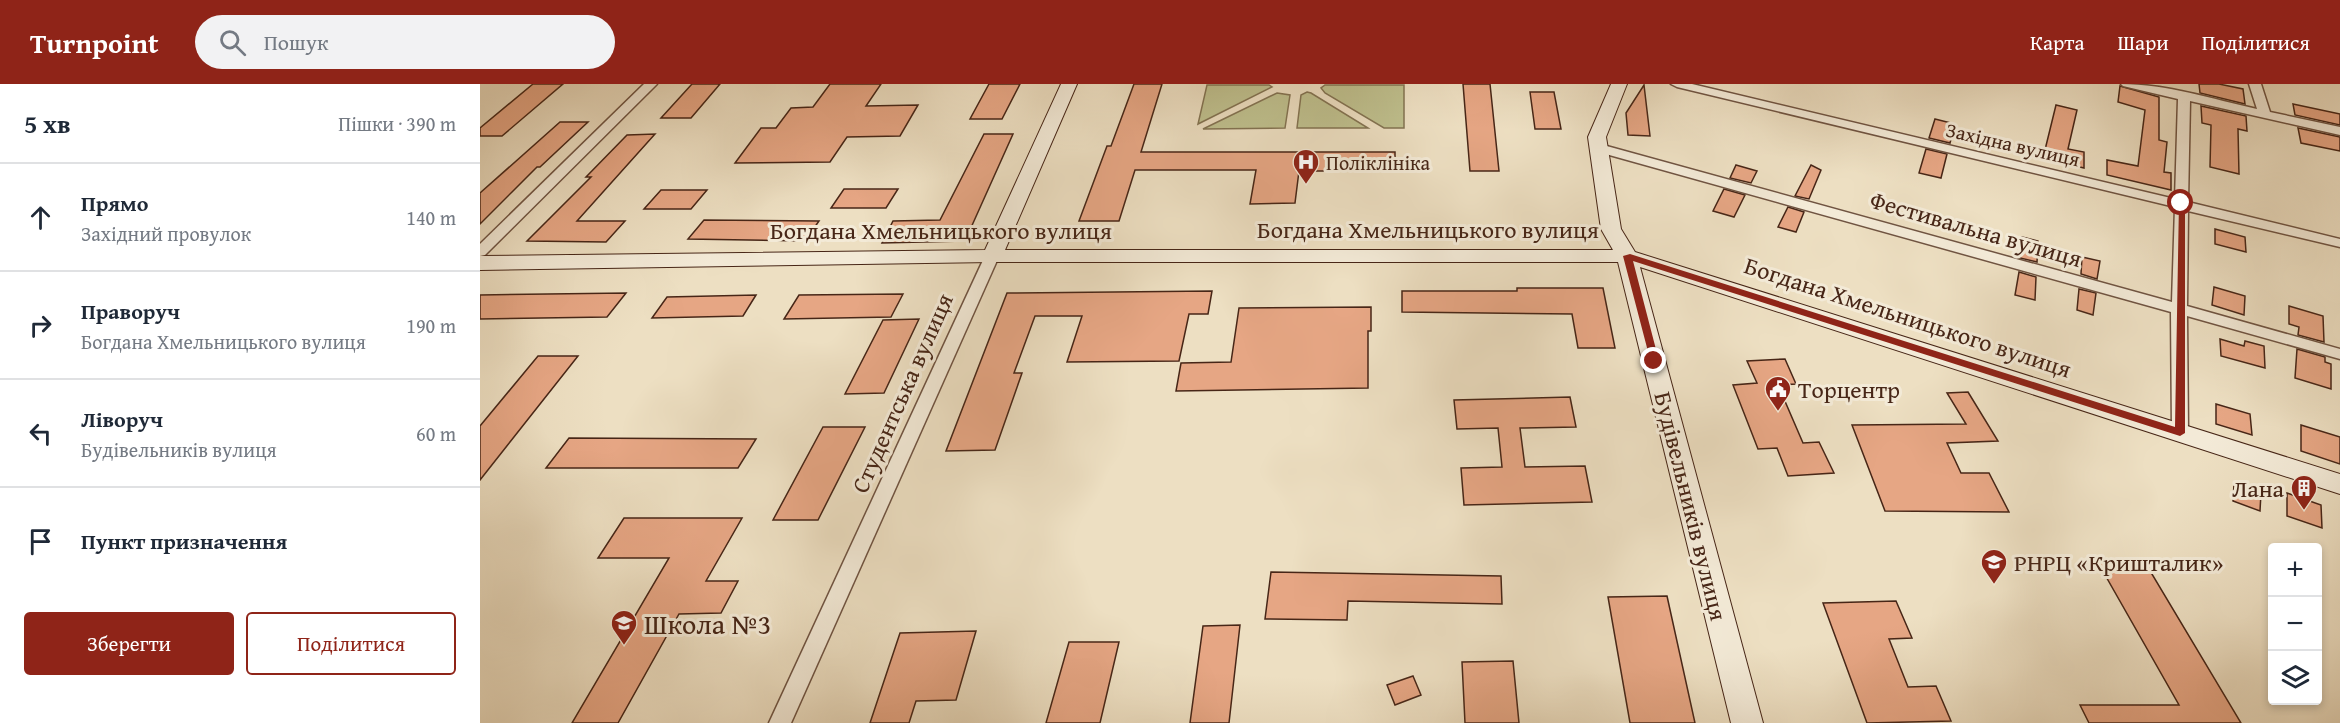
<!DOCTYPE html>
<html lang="uk">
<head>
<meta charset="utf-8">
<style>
	body { margin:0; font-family:"Gentium Book Plus",serif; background:#f2f2f3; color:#1f2937 }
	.controls { position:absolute; right:18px; bottom:18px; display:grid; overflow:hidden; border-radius:6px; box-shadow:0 3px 9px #0003 }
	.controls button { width:54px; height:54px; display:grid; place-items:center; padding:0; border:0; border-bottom:2px solid #e0e1e3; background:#fff; color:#1f2937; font:30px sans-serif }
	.stop { position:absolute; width:18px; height:18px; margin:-14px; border:4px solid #8f2418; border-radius:50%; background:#fff }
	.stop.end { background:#8f2418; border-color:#fff; box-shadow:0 2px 6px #0008 }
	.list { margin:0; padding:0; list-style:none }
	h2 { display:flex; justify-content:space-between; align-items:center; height:78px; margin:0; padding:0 24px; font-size:26px }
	h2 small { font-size:20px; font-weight:400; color:#747a83 }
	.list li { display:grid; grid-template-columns:39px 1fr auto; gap:18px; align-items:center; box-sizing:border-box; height:108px; padding:0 24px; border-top:2px solid #e0e1e3 }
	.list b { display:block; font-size:22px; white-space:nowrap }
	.list p { margin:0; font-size:20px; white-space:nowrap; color:#747a83 }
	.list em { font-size:20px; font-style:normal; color:#747a83 }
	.actions { display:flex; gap:12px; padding:18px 24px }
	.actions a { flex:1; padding:14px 0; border:2px solid #8f2418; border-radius:6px; text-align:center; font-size:21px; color:#8f2418 }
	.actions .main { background:#8f2418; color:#fff }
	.icon { flex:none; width:33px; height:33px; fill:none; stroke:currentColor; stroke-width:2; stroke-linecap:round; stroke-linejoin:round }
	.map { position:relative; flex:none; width:1860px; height:639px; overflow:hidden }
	header { display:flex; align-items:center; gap:36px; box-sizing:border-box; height:84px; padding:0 30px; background:#8f2418; color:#fff }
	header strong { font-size:28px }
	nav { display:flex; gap:33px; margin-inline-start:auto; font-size:21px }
	.search { width:420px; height:54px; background:#f2f2f3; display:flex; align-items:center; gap:15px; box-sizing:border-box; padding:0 21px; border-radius:33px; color:#747a83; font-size:22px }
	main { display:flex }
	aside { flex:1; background:#fff }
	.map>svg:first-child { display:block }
	.green { fill:#bfc08e; stroke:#837352; stroke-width:1.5 }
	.building { fill:#e6a684; stroke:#472617; stroke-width:1.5 }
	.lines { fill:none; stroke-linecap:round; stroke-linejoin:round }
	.street-casing { stroke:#705442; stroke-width:3 }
	.secondary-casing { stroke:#472617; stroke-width:2 }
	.street { fill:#f3ead7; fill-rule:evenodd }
	.secondary { fill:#f3ead7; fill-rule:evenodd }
	.route { fill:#8f2418 }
	.labels { text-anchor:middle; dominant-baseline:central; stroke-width:6; stroke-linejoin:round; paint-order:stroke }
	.far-street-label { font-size:20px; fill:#472617; stroke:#f3ead7 }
	.far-poi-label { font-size:20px; fill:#472617; stroke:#f3ead7; text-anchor:start }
	.street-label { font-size:24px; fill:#472617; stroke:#f3ead7 }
	.poi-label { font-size:24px; fill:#472617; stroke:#f3ead7; text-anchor:start }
	.near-poi-label { font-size:28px; fill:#472617; stroke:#f3ead7; text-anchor:start }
</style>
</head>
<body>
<header>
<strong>Turnpoint</strong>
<div class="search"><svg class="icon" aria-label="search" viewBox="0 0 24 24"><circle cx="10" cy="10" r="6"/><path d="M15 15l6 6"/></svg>Пошук</div>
<nav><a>Карта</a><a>Шари</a><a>Поділитися</a></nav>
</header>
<main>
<aside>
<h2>5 хв<small>Пішки · 390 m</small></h2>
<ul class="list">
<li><svg class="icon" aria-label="ahead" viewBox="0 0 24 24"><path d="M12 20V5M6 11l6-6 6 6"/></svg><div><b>Прямо</b><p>Західний провулок</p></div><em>140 m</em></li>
<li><svg class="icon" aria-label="right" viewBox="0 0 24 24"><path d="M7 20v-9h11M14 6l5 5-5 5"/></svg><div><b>Праворуч</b><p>Богдана Хмельницького вулиця</p></div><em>190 m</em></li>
<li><svg class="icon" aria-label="left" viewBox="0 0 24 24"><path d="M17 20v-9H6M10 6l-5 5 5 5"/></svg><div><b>Ліворуч</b><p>Будівельників вулиця</p></div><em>60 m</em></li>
<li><svg class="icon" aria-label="arrive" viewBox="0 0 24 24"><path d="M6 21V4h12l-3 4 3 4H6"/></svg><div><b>Пункт призначення</b></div></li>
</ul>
<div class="actions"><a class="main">Зберегти</a><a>Поділитися</a></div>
</aside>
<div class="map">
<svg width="1860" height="639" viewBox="0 0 1860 639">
	<rect width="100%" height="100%" fill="#eddfc2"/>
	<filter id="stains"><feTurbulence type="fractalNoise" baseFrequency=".00333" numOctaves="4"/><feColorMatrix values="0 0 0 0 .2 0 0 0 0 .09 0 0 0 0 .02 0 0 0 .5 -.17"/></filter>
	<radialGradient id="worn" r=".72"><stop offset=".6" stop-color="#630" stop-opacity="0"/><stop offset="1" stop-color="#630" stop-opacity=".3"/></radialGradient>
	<g class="green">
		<polygon points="727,1 789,1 792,3 718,40"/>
		<polygon points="845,1 924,1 924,44 904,44 845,9 841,4"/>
		<polygon points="827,8 831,9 888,44 817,44 821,11"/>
		<polygon points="797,9 810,11 805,44 723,45"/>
	</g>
	<g class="building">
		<polygon points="53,0 83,0 22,52 0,52 0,44"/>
		<polygon points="212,0 240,0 211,34 181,34"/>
		<polygon points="350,0 401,0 386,22 438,21 420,52 367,53 350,78 255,79 281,44 296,44 311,24 333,23"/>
		<polygon points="509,0 540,0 522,35 490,35"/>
		<polygon points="654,0 682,0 661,68 915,68 915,87 819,87 815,119 770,120 776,86 655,86 639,137 599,137 627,62 631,62"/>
		<polygon points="983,0 1010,0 1019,87 990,87"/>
		<polygon points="1719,0 1739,0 1763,5 1765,20 1720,9"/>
		<polygon points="1164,1 1170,52 1148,51 1146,29"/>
		<polygon points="1640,2 1679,13 1679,56 1687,58 1684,88 1691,89 1691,106 1627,91 1627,76 1658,82 1665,26 1638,18"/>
		<polygon points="1050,8 1074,8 1081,45 1055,45"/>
		<polygon points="1813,20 1860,30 1860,41 1815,31"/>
		<polygon points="1576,21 1597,26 1588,65 1604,68 1604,84 1563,74"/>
		<polygon points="1721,22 1766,32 1767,47 1758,45 1759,90 1730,83 1731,41 1722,39"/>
		<polygon points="1455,35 1475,40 1470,59 1449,54"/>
		<polygon points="80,38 108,38 60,83 57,83 0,140 0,109"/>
		<polygon points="1818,44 1860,53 1860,67 1821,59"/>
		<polygon points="175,50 97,137 145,137 126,158 47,157 111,93 106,93 147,51"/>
		<polygon points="504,50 533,50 485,157 402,159 413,137 460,136"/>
		<polygon points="1446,65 1467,70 1461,94 1439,89"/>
		<polygon points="1256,81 1277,87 1271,99 1250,94"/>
		<polygon points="1331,81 1341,86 1329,115 1315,112"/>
		<polygon points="364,105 418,105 406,124 351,124"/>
		<polygon points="1244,105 1265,111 1254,133 1233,127"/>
		<polygon points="181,106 227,106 211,125 164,125"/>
		<polygon points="1308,123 1324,128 1316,148 1298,143"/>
		<polygon points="224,136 339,137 325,157 208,155"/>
		<polygon points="1735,145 1765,153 1766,168 1735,160"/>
		<polygon points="1542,153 1558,157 1557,178 1540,174"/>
		<polygon points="1602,173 1620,177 1617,195 1601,190"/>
		<polygon points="1539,188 1556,193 1555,216 1535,211"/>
		<polygon points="1734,203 1765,212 1764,231 1732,221"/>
		<polygon points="1037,204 1123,204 1135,264 1098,264 1092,230 922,228 922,207 1037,207"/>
		<polygon points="1599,205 1616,209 1613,231 1597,226"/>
		<polygon points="732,207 728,230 709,230 699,277 587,278 602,232 555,232 534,289 542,289 515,366 466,367 527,209"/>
		<polygon points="146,209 127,233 0,235 0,211"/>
		<polygon points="423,210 411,233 304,235 319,211"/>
		<polygon points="276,211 263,232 172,234 187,213"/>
		<polygon points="1809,222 1843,232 1844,258 1818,251 1819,243 1809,240"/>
		<polygon points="891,223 891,247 888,247 888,304 696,307 701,279 751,278 759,224"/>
		<polygon points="439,235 404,309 365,310 403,236"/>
		<polygon points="1740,255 1764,262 1765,257 1784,262 1785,284 1741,272"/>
		<polygon points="1817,265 1845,273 1845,278 1851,280 1851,305 1815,294"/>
		<polygon points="58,272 98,272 0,396 0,342"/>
		<polygon points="1305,275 1316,300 1298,301 1323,359 1339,358 1354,389 1308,392 1297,364 1278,365 1253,301 1277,299 1267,277"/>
		<polygon points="1488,308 1518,357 1467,359 1481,389 1509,389 1529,428 1405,427 1372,341 1486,340 1467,309"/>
		<polygon points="1090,313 1096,343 1040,344 1045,383 1105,382 1112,418 984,421 981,384 1022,383 1018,344 977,345 974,316"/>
		<polygon points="1736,320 1770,330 1772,351 1736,340"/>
		<polygon points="1821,341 1860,353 1860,380 1821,367"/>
		<polygon points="343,343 385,343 338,436 293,436"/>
		<polygon points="89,354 276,355 258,384 66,384"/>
		<polygon points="1754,400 1781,409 1780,427 1753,417"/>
		<polygon points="1807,409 1841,421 1842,444 1807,432"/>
		<polygon points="144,434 262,434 226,497 258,497 241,529 199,530 138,639 92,639 189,474 118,474"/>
		<polygon points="1616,475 1663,475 1761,639 1609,639 1600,621 1699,621"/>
		<polygon points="791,488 1021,492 1022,520 868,517 867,536 785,535"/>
		<polygon points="1187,512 1215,639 1150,639 1128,513"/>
		<polygon points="1416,517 1432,554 1409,555 1428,603 1456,602 1471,637 1387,639 1343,519"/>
		<polygon points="760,541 749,639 710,639 723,542"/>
		<polygon points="496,547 476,616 436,617 429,639 390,639 420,549"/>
		<polygon points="589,558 639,558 620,639 566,639"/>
		<polygon points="1033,577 1039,639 985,639 982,578"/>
		<polygon points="933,592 941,611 915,621 907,601"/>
	</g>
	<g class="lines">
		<g class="street-casing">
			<g id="street">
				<polygon points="164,0 177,0 5,171 0,172 0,160"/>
				<path d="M1191,0H1212L1695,115L1698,15L1643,2L1641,0C1687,0 1732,15 1777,25L1769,0H1781L1790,28L1860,43V51L1710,17L1708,118L1860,155V163L1708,127L1707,222L1860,265V275L1707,232L1708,349L1706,353L1700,355L1694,353L1692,349L1691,228L1115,67L1113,64L1119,60L1123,61L1692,218L1695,123L1197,3Z"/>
				<polygon points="512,168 519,172 311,639 289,639 505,172"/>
			</g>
		</g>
		<g class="secondary-casing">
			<polygon id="secondary" points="581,0 597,0 525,166 1133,166 1121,145 1108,53 1131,0 1147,0 1126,53 1141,145 1155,168 1860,390 1860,410 1160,183 1283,639 1251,639 1138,178 512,178 0,186 0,172 505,166"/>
		</g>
		<use href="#street" class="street"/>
		<use href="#secondary" class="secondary"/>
	</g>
	<polygon class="route" points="1699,118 1705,119 1705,349 1700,352 1153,177 1179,277 1174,280 1171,279 1143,172 1150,170 1695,343"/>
	<defs>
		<g id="hospital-pin" transform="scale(1.35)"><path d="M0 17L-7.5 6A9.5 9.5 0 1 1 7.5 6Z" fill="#8f2418" stroke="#f3ead7"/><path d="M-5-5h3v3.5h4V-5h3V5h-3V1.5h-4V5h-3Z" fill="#fff"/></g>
		<g id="civic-pin" transform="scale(1.35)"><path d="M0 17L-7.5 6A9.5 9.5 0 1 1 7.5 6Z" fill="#8f2418" stroke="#f3ead7"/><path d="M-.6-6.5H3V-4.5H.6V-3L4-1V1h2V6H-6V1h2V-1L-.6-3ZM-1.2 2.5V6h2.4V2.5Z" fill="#fff"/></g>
		<g id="building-pin" transform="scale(1.35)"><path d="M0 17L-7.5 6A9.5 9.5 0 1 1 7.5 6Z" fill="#8f2418" stroke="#f3ead7"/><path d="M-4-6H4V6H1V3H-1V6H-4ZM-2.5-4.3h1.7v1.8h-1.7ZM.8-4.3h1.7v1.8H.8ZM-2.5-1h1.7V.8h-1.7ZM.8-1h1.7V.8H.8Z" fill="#fff"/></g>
		<g id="school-pin" transform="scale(1.35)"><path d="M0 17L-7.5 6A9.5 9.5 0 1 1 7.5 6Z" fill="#8f2418" stroke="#f3ead7"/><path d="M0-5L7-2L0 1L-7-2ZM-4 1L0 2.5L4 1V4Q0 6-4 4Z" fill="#fff"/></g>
	</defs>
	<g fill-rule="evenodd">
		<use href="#hospital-pin" x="826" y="78"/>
		<use href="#civic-pin" x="1298" y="305"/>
		<use href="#building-pin" x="1824" y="404"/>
		<use href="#school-pin" x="1514" y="478"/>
		<use href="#school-pin" x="144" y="539"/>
	</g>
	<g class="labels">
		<g class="far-street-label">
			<text transform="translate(1533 60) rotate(13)">Західна вулиця</text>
		</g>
		<g class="far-poi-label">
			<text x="846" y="78">Поліклініка</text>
		</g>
		<g class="street-label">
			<text x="948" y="145">Богдана Хмельницького вулиця</text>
			<text transform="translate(1496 145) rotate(16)">Фестивальна вулиця</text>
			<text x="461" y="146">Богдана Хмельницького вулиця</text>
			<text transform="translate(1428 233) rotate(18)">Богдана Хмельницького вулиця</text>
			<text transform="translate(422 309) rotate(-66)">Студентська вулиця</text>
			<text transform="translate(1211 422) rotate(76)">Будівельників вулиця</text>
		</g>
		<g class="poi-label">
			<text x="1318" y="305">Торцентр</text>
			<text x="1804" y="404" text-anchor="end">Лана</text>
			<text x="1534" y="478">РНРЦ «Кришталик»</text>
		</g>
		<g class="near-poi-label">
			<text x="164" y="539">Школа №3</text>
		</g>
	</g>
	<rect width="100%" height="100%" filter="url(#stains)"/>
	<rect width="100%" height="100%" fill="url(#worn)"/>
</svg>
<div class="controls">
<button>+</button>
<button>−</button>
<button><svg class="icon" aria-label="layers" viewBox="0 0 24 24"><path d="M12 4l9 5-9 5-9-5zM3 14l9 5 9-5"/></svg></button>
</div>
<div class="stop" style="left:1701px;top:119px"></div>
<div class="stop end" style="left:1174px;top:277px"></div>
</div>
</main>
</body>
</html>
